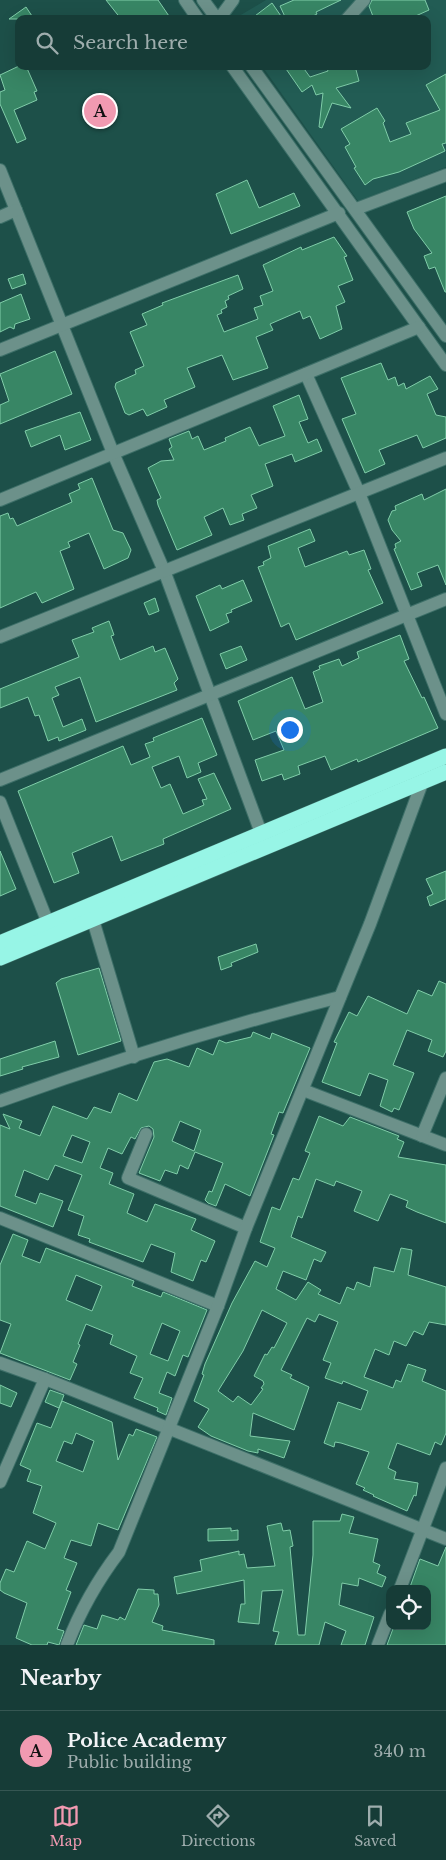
<!DOCTYPE html>
<html lang="en">
<head>
<meta charset="utf-8">
<style>
	body { margin:0; font-family:"Libre Baskerville",serif; background:#1f433f; color:#f1f3f6 }
	.controls { position:absolute; right:15px; bottom:15px; display:grid; overflow:hidden; border-radius:10px; box-shadow:0 5px 20px #0002 }
	.controls button { width:45px; height:45px; display:grid; place-items:center; padding:0; border:0; border-bottom:1px solid #355652; background:#163c37; color:#f1f3f6; font:25px sans-serif }
	.you { position:absolute; left:289px; top:729px; width:18px; height:18px; margin:-12px; border:4px solid #fff; border-radius:50%; background:#1a73e8; box-shadow:0 0 0 8px #1a73e833 }
	.badge { display:grid; place-items:center; width:32px; height:32px; border-radius:50%; background:#f19ab1; color:#111; font-size:16px; font-weight:700 }
	.pin { position:absolute; translate:-50% -50%; border:2px solid #fff; box-shadow:0 1px 5px #0006 }
	.list { margin:0; padding:0; list-style:none }
	h2 { display:flex; justify-content:space-between; align-items:center; height:65px; margin:0; padding:0 20px; font-size:21px }
	h2 small { font-size:16px; font-weight:400; color:#9eadad }
	.list li { display:grid; grid-template-columns:32px 1fr auto; gap:15px; align-items:center; box-sizing:border-box; height:80px; padding:0 20px; border-top:1px solid #355652 }
	.list b { display:block; font-size:19px; white-space:nowrap }
	.list p { margin:0; font-size:16px; white-space:nowrap; color:#9eadad }
	.list em { font-size:16px; font-style:normal; color:#9eadad }
	.icon { flex:none; width:28px; height:28px; fill:none; stroke:currentColor; stroke-width:2; stroke-linecap:round; stroke-linejoin:round }
	.map { position:relative; flex:none; width:446px; height:1645px; overflow:hidden }
	.search { position:absolute; background:#163c37; box-shadow:0 5px 20px #0002; left:15px; right:15px; top:15px; height:55px; display:flex; align-items:center; gap:12px; box-sizing:border-box; padding:0 18px; border-radius:10px; color:#9eadad; font-size:19px }
	.sheet { height:145px; background:#163c37 }
	nav { display:flex; justify-content:space-around; align-items:center; box-sizing:border-box; height:70px; border-top:1px solid #355652; background:#163c37; font-size:14px; color:#9eadad }
	nav a { display:grid; justify-items:center; gap:2px }
	nav .on { color:#f19ab1 }
	.map>svg:first-child { display:block }
	.built { fill:#225c54 }
	.building { fill:#388665; stroke:#80cda9; fill-rule:evenodd }
	.lines { fill:none; stroke-linecap:round; stroke-linejoin:round }
	.minor-casing { stroke:#3d6f68; stroke-width:14 }
	.highway-casing { stroke:#3d6f68; stroke-width:16 }
	.minor { stroke:#6c918a; stroke-width:12 }
	.highway { stroke:#97f5e6; stroke-width:15 }
</style>
</head>
<body>
<div class="map">
<svg width="446" height="1645" viewBox="0 0 446 1645">
	<rect width="100%" height="100%" fill="#1d5049"/>
	<polygon class="built" points="266,0 446,0 446,167 358,201 262,66 427,66 427,19 234,19"/>
	<g class="building">
		<polygon points="106,0 158,0 171,19 121,19"/>
		<polygon points="294,0 341,0 316,12 317,14 307,19 286,19 280,6"/>
		<polygon points="372,0 425,0 429,10 409,19 374,19 369,6"/>
		<polygon points="272,3 283,19 251,19"/>
		<polygon points="26,7 34,19 9,19"/>
		<polygon points="19,66 26,66 37,91 34,92 37,100 14,110 26,139 17,143 0,104 0,92 5,90 0,75"/>
		<polygon points="284,66 302,66 310,77 328,71 326,66 355,66 359,81 336,88 351,108 332,103 322,128 319,127 323,93 316,95 312,85 302,92"/>
		<polygon points="446,74 446,143 442,144 445,151 399,172 373,179 365,185 354,168 356,167 345,147 350,144 341,129 377,108 385,121 383,123 390,142 411,134 406,123 440,110 426,85"/>
		<polygon points="247,180 259,208 294,193 300,206 231,234 216,194"/>
		<polygon points="446,196 446,292 445,292 435,267 429,269 424,256 432,253 414,229 407,212"/>
		<polygon points="334,237 347,256 344,257 353,280 338,286 345,302 336,306 342,329 320,339 310,316 303,319 300,311 270,324 273,330 256,337 268,368 233,380 222,355 187,368 195,387 164,400 167,407 147,416 143,409 129,415 125,413 115,387 116,383 136,374 135,370 144,366 130,332 147,325 142,314 163,305 162,303 238,275 243,289 228,296 229,299 225,301 227,307 221,310 222,313 217,315 224,332 258,319 254,308 263,305 260,296 273,291 263,265 301,247 302,250"/>
		<polygon points="23,274 26,284 12,289 8,279"/>
		<polygon points="21,294 30,319 15,324 14,329 10,327 0,332 0,303"/>
		<polygon points="55,351 72,394 0,424 0,405 9,401 0,374"/>
		<polygon points="381,363 388,380 395,377 398,386 404,383 406,389 430,376 438,389 427,394 436,415 446,417 446,438 423,448 417,435 379,450 385,464 365,473 342,419 356,414 341,378"/>
		<polygon points="299,395 308,419 299,422 308,443 317,439 322,451 295,462 292,454 265,464 273,486 251,495 257,508 242,514 244,520 230,525 223,508 204,517 212,535 177,550 158,505 157,500 161,498 148,468 161,461 174,460 169,449 172,447 169,439 189,431 192,439 198,436 204,450 226,441 225,438 250,427 259,446 263,444 285,436 273,406"/>
		<polygon points="80,412 91,440 65,450 60,435 31,447 25,431"/>
		<polygon points="92,478 113,530 123,533 131,550 128,558 104,569 89,533 68,542 70,547 60,551 74,589 42,603 36,592 0,608 0,516 8,513 10,519 13,518 17,526 72,502 69,494 80,489 78,484"/>
		<polygon points="446,489 446,585 438,565 417,573 422,586 411,590 394,549 396,548 395,544 401,541 392,530 388,520 392,511 396,510 395,506 422,494 424,500"/>
		<polygon points="310,529 315,541 298,548 305,567 347,551 349,555 364,550 371,569 368,570 383,603 296,640 289,623 281,627 258,567 264,565 263,562 271,558 268,546"/>
		<polygon points="243,580 252,601 231,610 232,612 226,614 229,622 210,631 196,596 220,585 222,589"/>
		<polygon points="155,598 159,611 149,615 144,603"/>
		<polygon points="109,621 114,635 111,636 120,660 153,646 155,652 165,648 178,679 174,683 177,690 96,722 80,677 55,687 59,695 52,698 63,727 82,719 86,730 59,741 58,737 48,741 39,715 35,716 28,697 0,708 0,689 79,657 72,640 94,632 92,628"/>
		<polygon points="400,635 409,659 404,661 422,698 424,697 438,728 358,762 357,759 331,770 325,756 298,766 300,774 284,780 282,774 262,781 255,760 284,750 276,731 253,740 238,701 292,677 305,709 323,702 313,672 320,669 319,666 339,659 342,666 359,658 357,652"/>
		<polygon points="241,646 247,660 226,669 220,654"/>
		<polygon points="202,718 217,755 198,763 201,772 187,778 179,756 152,767 161,788 170,784 183,814 204,805 202,800 207,799 198,779 214,773 231,809 163,839 164,844 121,861 112,836 72,853 79,873 54,883 18,791 123,746 131,765 150,757 145,744 154,741 153,738"/>
		<polygon points="0,851 16,889 0,896"/>
		<polygon points="446,871 446,899 430,906 427,897 433,894 426,879"/>
		<polygon points="256,944 258,952 231,963 232,966 221,970 218,957"/>
		<polygon points="99,968 121,1041 78,1055 56,983 61,979"/>
		<polygon points="439,981 446,984 446,1051 443,1057 428,1051 432,1040 407,1030 393,1065 414,1073 399,1110 394,1108 392,1112 380,1106 388,1080 369,1073 360,1096 322,1082 337,1043 334,1042 349,1012 357,1016 368,996 407,1014 418,990 432,996"/>
		<path d="M253,1032L270,1039L272,1033L310,1048L283,1113L279,1112L271,1134L274,1135L250,1196L225,1184L216,1206L208,1203L205,1200L209,1191L212,1192L223,1163L195,1152L188,1169L180,1165L177,1174L165,1170L160,1181L139,1173L154,1137L153,1129L149,1126L141,1128L135,1139L131,1137L122,1154L108,1148L100,1168L113,1173L109,1184L134,1194L127,1213L147,1222L155,1204L196,1219L191,1230L215,1241L206,1262L201,1260L193,1281L171,1272L175,1253L151,1244L143,1262L89,1242L90,1239L78,1235L84,1216L68,1210L82,1175L55,1165L48,1180L24,1170L15,1196L36,1204L40,1193L63,1201L53,1227L0,1206V1125L10,1129L3,1114L22,1121L19,1128L40,1136L53,1106L87,1119L94,1107L111,1113L119,1093L137,1101L154,1062L167,1059L189,1067L197,1048L213,1055L219,1040L226,1043L251,1037ZM180,1121L201,1130L194,1151L172,1141ZM72,1135L90,1142L82,1163L63,1156Z"/>
		<polygon points="55,1041 59,1057 22,1067 23,1069 0,1076 0,1059"/>
		<path d="M319,1116L343,1126L350,1117L399,1136L397,1139L404,1142L398,1157L446,1165V1223L417,1212L406,1207L408,1201L390,1194L378,1221L354,1211L362,1191L336,1181L334,1186L316,1179L302,1218L298,1216L291,1237L326,1252L321,1262L314,1259L306,1280L283,1271L276,1289L296,1300L308,1282L321,1290L318,1294L340,1304L347,1287L354,1290L357,1282L370,1287L374,1267L394,1272L401,1248L412,1250L408,1275L446,1287V1325L429,1322L423,1335L414,1331L406,1346L394,1341L389,1355L375,1349L364,1377L393,1388L396,1380L401,1382L408,1364L426,1370L422,1381L446,1391V1433L441,1445L435,1442L430,1455L397,1443L388,1468L396,1472L394,1479L418,1483L416,1496L414,1495L407,1511L373,1496L374,1495L363,1490L365,1488L356,1484L369,1452L341,1443L335,1442L334,1447L324,1443L338,1402L361,1410L368,1391L343,1381L342,1384L325,1378L331,1363L323,1360L338,1322L319,1314L315,1322L307,1318L281,1370L292,1375L290,1378L309,1387L294,1430L253,1413L250,1436L290,1441L284,1458L258,1449V1453L248,1451L211,1436L198,1427L209,1409L194,1401L204,1375L202,1374L205,1364L232,1303L255,1261L267,1267L275,1248L260,1242L272,1207L280,1210L293,1178L299,1180L310,1153L305,1151ZM262,1310L287,1323L274,1348L272,1347L267,1355L265,1354L254,1376L263,1381L264,1384L261,1388L263,1389L251,1405L238,1396L233,1402L218,1391L243,1351Z"/>
		<path d="M13,1234L28,1240L22,1256L40,1263L46,1248L134,1281L132,1286L161,1297L163,1292L207,1310L188,1357L183,1355L175,1376L167,1372L159,1393L172,1398L166,1415L157,1411L158,1408L134,1398L143,1378L130,1373L137,1356L110,1344L113,1335L86,1324L78,1344L80,1345L73,1362L77,1364L70,1380L0,1353L11,1324L0,1320V1265ZM76,1275L102,1286L92,1311L66,1300ZM162,1323L180,1331L168,1361L150,1354Z"/>
		<polygon points="0,1385 17,1393 11,1407 0,1403"/>
		<polygon points="50,1390 64,1395 59,1408 45,1402"/>
		<path d="M62,1401L112,1422L118,1460L129,1434L133,1436L136,1429L157,1437L118,1530L98,1523L91,1546L71,1540L64,1558L77,1563L66,1590L71,1592L57,1629L64,1631L59,1645L48,1642L47,1645H32L16,1638L27,1603L4,1593L0,1590V1583L6,1569L14,1572L27,1541L45,1549L56,1523L33,1513L42,1486L27,1481L31,1470L20,1465L37,1423L51,1428ZM76,1433L94,1441L83,1472L56,1461L64,1441L72,1444Z"/>
		<polygon points="342,1514 354,1517 349,1533 378,1539 373,1562 380,1565 377,1573 386,1577 382,1587 359,1578 358,1586 342,1583 339,1605 374,1617 365,1645 341,1645 346,1631 325,1622 319,1645 275,1645 279,1632 273,1631 283,1590 262,1591 259,1624 238,1622 241,1604 245,1604 244,1580 177,1594 174,1577 202,1571 200,1560 239,1551 239,1555 244,1554 247,1568 275,1566 267,1526 281,1523 283,1531 290,1530 293,1546 290,1547 298,1635 305,1635 313,1555 313,1521 340,1521"/>
		<polygon points="231,1528 231,1531 238,1530 238,1540 208,1541 208,1529"/>
		<polygon points="446,1547 446,1645 387,1645 394,1626 427,1626 427,1589 410,1587 420,1559 438,1566"/>
		<polygon points="138,1589 154,1590 154,1594 158,1594 159,1605 152,1622 163,1626 162,1630 214,1640 214,1645 76,1645 84,1625 97,1629 102,1615 118,1620 120,1617 125,1620"/>
	</g>
	<g class="lines">
		<g class="minor-casing">
			<g id="minor">
				<polyline points="185,0 198,19"/>
				<polyline points="203,0 217,19"/>
				<polyline points="219,19 233,0"/>
				<polyline points="347,19 364,0"/>
				<polyline points="232,66 446,365"/>
				<polyline points="251,66 446,336"/>
				<polyline points="0,170 113,453 165,573 261,833"/>
				<polyline points="356,209 446,175"/>
				<polyline points="0,217 16,210"/>
				<polyline points="0,350 339,213"/>
				<polyline points="306,374 359,493 446,714"/>
				<polyline points="0,500 419,327"/>
				<polyline points="0,637 446,458"/>
				<polyline points="0,780 446,599"/>
				<polyline points="0,802 48,923"/>
				<polyline points="93,920 134,1057"/>
				<polyline points="303,1090 446,1145"/>
				<path d="M0,1101C112,1061 225,1026 340,997"/>
				<polyline points="146,1134 128,1178 246,1228"/>
				<polyline points="422,1136 446,1078"/>
				<polyline points="0,1218 218,1306"/>
				<polyline points="0,1363 45,1379 446,1539"/>
				<polyline points="0,1482 45,1379"/>
				<polyline points="400,1589 446,1468"/>
				<path d="M67,1645C80,1611 97,1581 119,1552L218,1306L246,1228L370,924L422,783"/>
				<polyline points="378,1645 390,1614"/>
			</g>
		</g>
		<g class="highway-casing">
			<g id="highway">
				<polyline points="0,943 446,756"/>
				<polyline points="0,958 446,772"/>
			</g>
		</g>
		<use href="#minor" class="minor"/>
		<use href="#highway" class="highway"/>
	</g>
</svg>
<div class="controls">
<button><svg class="icon" aria-label="locate" viewBox="0 0 24 24"><circle cx="12" cy="12" r="6"/><path d="M12 2v4M12 18v4M2 12h4M18 12h4"/></svg></button>
</div>
<div class="you"></div>
<div class="pin badge" style="left:100px;top:111px">A</div>
<div class="search"><svg class="icon" aria-label="search" viewBox="0 0 24 24"><circle cx="10" cy="10" r="6"/><path d="M15 15l6 6"/></svg>Search here</div>
</div>
<section class="sheet">
<h2>Nearby<small></small></h2>
<ul class="list">
<li><span class="badge">A</span><div><b>Police Academy</b><p>Public building</p></div><em>340 m</em></li>
</ul>
</section>
<nav>
<a class="on"><svg class="icon" aria-label="map" viewBox="0 0 24 24"><path d="M3 6l6-2 6 2 6-2v14l-6 2-6-2-6 2zM9 4v14M15 6v14"/></svg>Map</a>
<a><svg class="icon" aria-label="directions" viewBox="0 0 24 24"><path d="M12 3l9 9-9 9-9-9zM9 14v-3h6M13 9l2 2-2 2"/></svg>Directions</a>
<a><svg class="icon" aria-label="saved" viewBox="0 0 24 24"><path d="M7 4h10v16l-5-4-5 4z"/></svg>Saved</a>
</nav>
</body>
</html>
